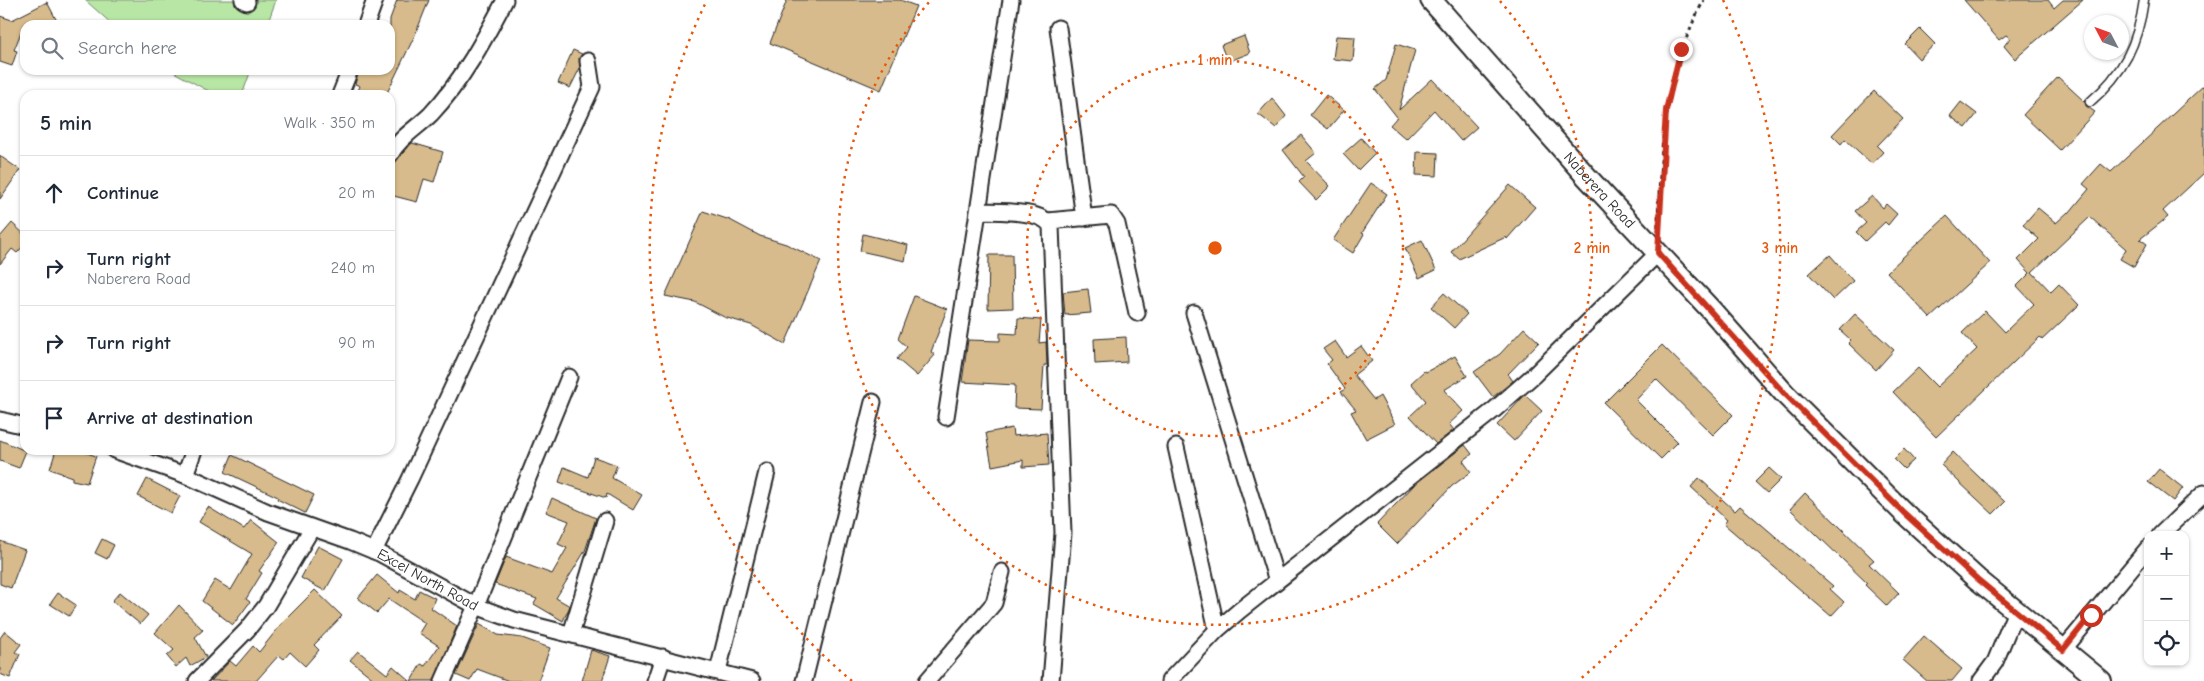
<!DOCTYPE html>
<html lang="en">
<head>
<meta charset="utf-8">
<style>
	body { margin:0; font-family:"Comic Neue",sans-serif; background:#f2f2f3; color:#1f2937 }
	.controls { position:absolute; right:15px; bottom:15px; display:grid; overflow:hidden; border-radius:10px; box-shadow:0 1px 4px #0004 }
	.controls button { width:45px; height:45px; display:grid; place-items:center; padding:0; border:0; border-bottom:1px solid #e0e1e3; background:#fff; color:#1f2937; font:25px sans-serif }
	.compass { position:absolute; left:2084px; top:15px; width:45px; height:45px; border-radius:50%; background:#fff; box-shadow:0 1px 4px #0004; rotate:311deg }
	.stop { position:absolute; width:15px; height:15px; margin:-11px; border:4px solid #c8321e; border-radius:50%; background:#fff }
	.stop.end { background:#c8321e; border-color:#fff; box-shadow:0 1px 5px #0008 }
	.list { margin:0; padding:0; list-style:none }
	h2 { display:flex; justify-content:space-between; align-items:center; height:65px; margin:0; padding:0 20px; font-size:21px }
	h2 small { font-size:16px; font-weight:400; color:#747a83 }
	.list li { display:grid; grid-template-columns:32px 1fr auto; gap:15px; align-items:center; box-sizing:border-box; height:75px; padding:0 20px; border-top:1px solid #e0e1e3 }
	.list b { display:block; font-size:19px; white-space:nowrap }
	.list p { margin:0; font-size:16px; white-space:nowrap; color:#747a83 }
	.list em { font-size:16px; font-style:normal; color:#747a83 }
	.icon { flex:none; width:28px; height:28px; fill:none; stroke:currentColor; stroke-width:2; stroke-linecap:round; stroke-linejoin:round }
	.map { position:relative; flex:none; width:2204px; height:681px; overflow:hidden }
	.search { position:absolute; background:#fff; box-shadow:0 1px 4px #0004; left:20px; top:20px; width:375px; height:55px; display:flex; align-items:center; gap:12px; box-sizing:border-box; padding:0 18px; border-radius:15px; color:#747a83; font-size:19px }
	.panel { position:absolute; background:#fff; box-shadow:0 1px 4px #0004; left:20px; top:90px; width:375px; height:365px; border-radius:15px }
	.map>svg:first-child { display:block }
	.green { fill:#b8e6a5; stroke:#728868 }
	.building { fill:#d8bb8c; stroke:#2b2b2b }
	.lines { fill:none; stroke-linecap:round; stroke-linejoin:round }
	.service-casing { stroke:#2b2b2b; stroke-width:11 }
	.minor-casing { stroke:#2b2b2b; stroke-width:19 }
	.tertiary-casing { stroke:#2b2b2b; stroke-width:24 }
	.path { stroke:#2b2b2b; stroke-width:3; stroke-dasharray:4 4; stroke-linecap:butt }
	.service { stroke:#fff; stroke-width:8 }
	.minor { stroke:#fff; stroke-width:15 }
	.tertiary { stroke:#fff; stroke-width:20 }
	.route { stroke:#c8321e; stroke-width:6 }
	.ring { fill:none; stroke:#e8590c; stroke-width:2.5; stroke-dasharray:2.5 5 }
	.labels { text-anchor:middle; dominant-baseline:central; stroke-width:4; stroke-linejoin:round; paint-order:stroke }
	.street-label { font-size:15px; fill:#2b2b2b; stroke:#fff }
	.centre { fill:#e8590c; stroke:#fff; stroke-width:2.5 }
	.ring-label { font-size:15px; text-anchor:middle; font-weight:bold; fill:#e8590c; stroke:#fff; stroke-width:4; stroke-linejoin:round; paint-order:stroke }
</style>
</head>
<body>
<div class="map">
<svg width="2204" height="681" viewBox="0 0 2204 681">
	<rect width="100%" height="100%" fill="#fff"/>
	<filter id="ink" filterUnits="userSpaceOnUse"><feTurbulence type="fractalNoise" baseFrequency=".02" numOctaves="2"/><feDisplacementMap in="SourceGraphic" scale="10" xChannelSelector="R" yChannelSelector="G"/><feConvolveMatrix kernelMatrix="1 2 1 2 8 2 1 2 1" color-interpolation-filters="sRGB"/></filter>
	<g filter="url(#ink)">
		<g class="green">
			<polygon points="85,0 276,0 267,25 113,25"/>
			<polygon points="170,70 251,70 242,95 216,95"/>
		</g>
		<g class="building">
			<polygon points="397,0 429,0 415,35 386,95 356,95 360,86 355,84 359,70 390,70 390,19"/>
			<polygon points="787,0 900,0 916,6 881,90 770,43"/>
			<polygon points="1964,0 2048,0 2054,8 2063,0 2083,0 2015,59 2004,46 2010,38 2006,35 1999,40"/>
			<polygon points="47,2 59,25 24,25 14,50 17,51 12,66 0,62 0,16 12,20"/>
			<polygon points="1920,29 1935,44 1919,59 1905,44"/>
			<polygon points="1244,36 1250,53 1227,62 1221,45"/>
			<polygon points="1336,36 1355,37 1353,61 1333,59"/>
			<polygon points="1396,44 1415,50 1399,110 1432,79 1477,127 1461,141 1434,110 1406,139 1390,125 1397,117 1375,89 1386,80"/>
			<polygon points="573,50 582,54 579,58 580,68 570,88 558,83"/>
			<polygon points="2058,77 2085,102 2086,106 2095,112 2060,150 2023,115"/>
			<polygon points="2204,85 2204,173 2163,211 2168,217 2140,239 2147,244 2134,267 2120,259 2126,249 2090,217 2032,272 2051,292 2059,284 2079,305 2042,340 2040,337 1936,437 1893,392 1918,368 1937,387 1977,349 1962,333 1985,311 2005,332 2034,304 2017,286 2030,273 2018,260 2039,239 2023,225 2038,208 2056,223 2068,212 2069,213 2089,189 2083,184 2101,164 2111,172"/>
			<polygon points="1874,91 1903,119 1877,146 1883,152 1872,164 1845,139 1841,144 1832,135"/>
			<polygon points="1326,95 1344,110 1328,129 1310,115"/>
			<polygon points="1272,98 1286,116 1276,128 1258,114"/>
			<polygon points="1961,102 1977,114 1966,128 1950,116"/>
			<polygon points="1301,135 1316,153 1306,161 1330,186 1316,200 1299,182 1304,177 1283,150"/>
			<polygon points="1361,138 1375,153 1358,170 1343,154"/>
			<polygon points="412,143 443,152 434,182 424,179 417,202 390,195 390,178 394,163"/>
			<polygon points="1417,152 1438,153 1437,176 1416,175"/>
			<polygon points="0,156 20,170 0,199"/>
			<polygon points="1371,183 1387,194 1362,233 1364,234 1353,253 1333,240"/>
			<polygon points="1510,185 1535,207 1507,239 1506,237 1459,259 1451,252"/>
			<polygon points="1872,196 1883,208 1886,204 1897,214 1888,225 1885,222 1865,241 1856,232 1866,223 1855,211"/>
			<polygon points="703,211 730,220 760,236 786,244 821,261 785,344 751,325 724,317 695,302 665,296"/>
			<polygon points="1947,216 1990,263 1930,318 1887,272"/>
			<polygon points="12,223 25,235 25,244 17,253 12,249 0,264 0,237"/>
			<polygon points="863,234 908,245 905,261 860,251"/>
			<polygon points="1422,240 1436,270 1419,278 1405,248"/>
			<polygon points="989,255 1012,255 1013,308 988,309"/>
			<polygon points="1830,255 1853,281 1833,300 1809,274"/>
			<polygon points="1088,289 1091,313 1065,315 1063,292"/>
			<polygon points="1444,293 1467,314 1454,328 1431,307"/>
			<polygon points="914,296 947,309 931,352 935,355 917,376 897,359 907,347 898,339"/>
			<polygon points="1855,314 1894,350 1876,370 1848,343 1851,340 1840,330"/>
			<polygon points="1018,318 1041,320 1039,343 1046,342 1047,365 1044,365 1041,409 1014,408 1015,385 962,382 968,340 1000,341 1000,333 1017,334"/>
			<polygon points="1524,328 1539,342 1508,374 1513,381 1493,397 1474,372 1500,354"/>
			<polygon points="1126,337 1127,362 1095,364 1094,339"/>
			<polygon points="1335,341 1346,357 1361,346 1372,361 1354,375 1374,400 1380,396 1395,424 1366,439 1351,412 1356,410 1341,392 1345,389 1327,364 1332,360 1323,349"/>
			<polygon points="1662,345 1733,415 1713,435 1656,379 1636,400 1678,442 1661,459 1604,403"/>
			<polygon points="1455,356 1467,376 1444,390 1463,411 1449,424 1454,430 1436,444 1410,416 1426,401 1411,383 1424,371 1426,372"/>
			<polygon points="1525,395 1542,411 1514,441 1497,425"/>
			<polygon points="1012,428 1013,436 1047,433 1049,465 1023,467 1023,460 992,466 986,433"/>
			<polygon points="0,440 26,451 19,468 0,461"/>
			<polygon points="1465,445 1472,454 1463,461 1471,472 1452,486 1397,544 1377,524 1414,485"/>
			<polygon points="1904,449 1914,460 1904,469 1894,459"/>
			<polygon points="56,450 78,450 96,456 87,483 72,480 72,477 50,469"/>
			<polygon points="1953,452 2005,502 1993,514 1941,465"/>
			<polygon points="232,455 314,495 305,513 277,499 278,497 225,472"/>
			<polygon points="594,457 617,465 612,478 642,495 633,510 607,494 606,498 559,482 564,467 588,477"/>
			<polygon points="1769,468 1781,479 1767,493 1755,482"/>
			<polygon points="2159,469 2183,488 2173,501 2148,482"/>
			<polygon points="1699,478 1735,511 1740,506 1833,586 1830,589 1844,602 1831,616 1724,524 1727,520 1691,487"/>
			<polygon points="147,479 180,496 171,513 138,496"/>
			<polygon points="1805,493 1874,560 1869,564 1899,593 1887,606 1865,585 1867,583 1790,509"/>
			<polygon points="552,498 596,518 585,551 556,598 570,606 563,621 534,604 537,599 495,584 506,557 552,574 567,548 558,544 569,521 546,512"/>
			<polygon points="208,507 244,529 251,520 279,542 259,571 262,573 246,599 250,602 233,625 202,601 215,580 231,590 252,554 199,522"/>
			<polygon points="102,539 114,545 107,559 95,553"/>
			<polygon points="0,541 25,550 11,588 0,584"/>
			<polygon points="318,546 343,559 325,591 301,578"/>
			<polygon points="377,575 399,593 400,590 415,599 419,590 435,598 431,608 457,626 434,681 411,681 421,664 425,666 439,646 419,633 425,623 389,599 377,613 358,598"/>
			<polygon points="315,590 342,616 314,645 319,650 305,666 290,652 284,659 279,655 256,681 211,681 230,661 236,666 253,646 259,652 283,622"/>
			<polygon points="120,592 148,615 140,624 112,601"/>
			<polygon points="58,593 76,605 69,616 50,604"/>
			<polygon points="179,605 203,630 195,637 206,657 190,666 186,658 176,667 167,656 174,650 155,633"/>
			<polygon points="479,624 498,635 522,638 550,648 538,681 509,681 477,669 470,681 456,675"/>
			<polygon points="5,631 21,644 15,652 20,654 10,678 0,674 0,638"/>
			<polygon points="1924,636 1962,669 1952,681 1927,681 1903,660"/>
			<polygon points="591,650 610,656 602,681 582,681"/>
			<polygon points="358,651 387,674 393,666 410,681 376,681 350,660"/>
		</g>
		<g class="lines">
			<g class="service-casing">
				<path id="service" d="M2090,102C2124,73 2138,43 2144,0"/>
			</g>
			<g class="minor-casing">
				<g id="minor">
					<polyline points="243,0 247,2"/>
					<polyline points="366,25 375,0"/>
					<polyline points="1058,28 1084,218"/>
					<polyline points="340,95 350,70"/>
					<path d="M390,155C400,137 417,128 431,114C462,81 484,40 505,0"/>
					<path d="M979,211C997,212 1041,209 1051,226L1063,533L1051,681"/>
					<polyline points="1048,221 1111,215 1117,224 1137,313"/>
					<polyline points="1194,313 1277,581"/>
					<polyline points="946,417 1011,0"/>
					<polyline points="0,420 25,426"/>
					<polyline points="1176,447 1217,630"/>
					<path id="s1" d="M114,450L185,475L268,512L350,541L379,553L476,606L514,620L752,681"/>
					<polyline points="185,475 194,450"/>
					<polyline points="2160,535 2204,493"/>
					<polyline points="374,551 410,479 592,87 588,61"/>
					<polyline points="571,634 605,521"/>
					<polyline points="2063,650 2148,548"/>
					<polyline points="718,671 767,472"/>
					<polyline points="197,681 247,630 266,606 312,528"/>
					<polyline points="443,681 476,606 569,377"/>
					<polyline points="655,681 663,657"/>
					<polyline points="804,681 873,402"/>
					<polyline points="927,681 994,603 1002,572"/>
					<polyline points="1169,681 1217,630 1239,611 1494,410 1535,374 1658,253"/>
					<polyline points="1981,681 1995,662 2016,611"/>
				</g>
			</g>
			<g class="tertiary-casing">
				<g id="tertiary">
					<path id="s2" d="M1431,0L1586,176L1713,312L1784,393L1904,513L1977,579L2101,681"/>
				</g>
			</g>
			<path class="path" d="M1658,227C1660,147 1665,72 1704,0"/>
			<use href="#service" class="service"/>
			<use href="#minor" class="minor"/>
			<use href="#tertiary" class="tertiary"/>
		</g>
	</g>
	<g class="lines" filter="url(#ink)">
		<polyline class="route" points="1681,49 1666,110 1658,253 1784,393 1904,513 1977,579 2063,650 2091,615"/>
	</g>
	<g class="ring">
		<circle cx="1215" cy="248" r="188"/>
		<path d="M1500 1A377 377 0 1 1 930 1"/>
		<path d="M852 681A565 565 0 0 1 707 0M1723 0A565 565 0 0 1 1578 681"/>
	</g>
	<g class="labels">
		<g class="street-label">
			<text stroke="none"><textPath href="#s2" startOffset="254">Naberera Road</textPath></text>
			<text stroke="none"><textPath href="#s1" startOffset="340">Excel North Road</textPath></text>
		</g>
	</g>
	<circle cx="1215" cy="248" r="8" class="centre"/>
	<g class="ring-label">
		<text x="1215" y="65">1 min</text>
		<text x="1592" y="253">2 min</text>
		<text x="1780" y="253">3 min</text>
	</g>
</svg>
<div class="controls">
<button>+</button>
<button>−</button>
<button><svg class="icon" aria-label="locate" viewBox="0 0 24 24"><circle cx="12" cy="12" r="6"/><path d="M12 2v4M12 18v4M2 12h4M18 12h4"/></svg></button>
</div>
<svg class="compass" viewBox="-18 -18 36 36"><path d="M0-13l5 13h-10z" fill="#e53935"/><path d="M0 13l5-13h-10z" fill="#747a83"/></svg>
<div class="stop" style="left:2091px;top:615px"></div>
<div class="stop end" style="left:1681px;top:49px"></div>
<div class="search"><svg class="icon" aria-label="search" viewBox="0 0 24 24"><circle cx="10" cy="10" r="6"/><path d="M15 15l6 6"/></svg>Search here</div>
<section class="panel">
<h2>5 min<small>Walk · 350 m</small></h2>
<ul class="list">
<li><svg class="icon" aria-label="ahead" viewBox="0 0 24 24"><path d="M12 20V5M6 11l6-6 6 6"/></svg><div><b>Continue</b></div><em>20 m</em></li>
<li><svg class="icon" aria-label="right" viewBox="0 0 24 24"><path d="M7 20v-9h11M14 6l5 5-5 5"/></svg><div><b>Turn right</b><p>Naberera Road</p></div><em>240 m</em></li>
<li><svg class="icon" aria-label="right" viewBox="0 0 24 24"><path d="M7 20v-9h11M14 6l5 5-5 5"/></svg><div><b>Turn right</b></div><em>90 m</em></li>
<li><svg class="icon" aria-label="arrive" viewBox="0 0 24 24"><path d="M6 21V4h12l-3 4 3 4H6"/></svg><div><b>Arrive at destination</b></div></li>
</ul>
</section>
</div>
</body>
</html>
